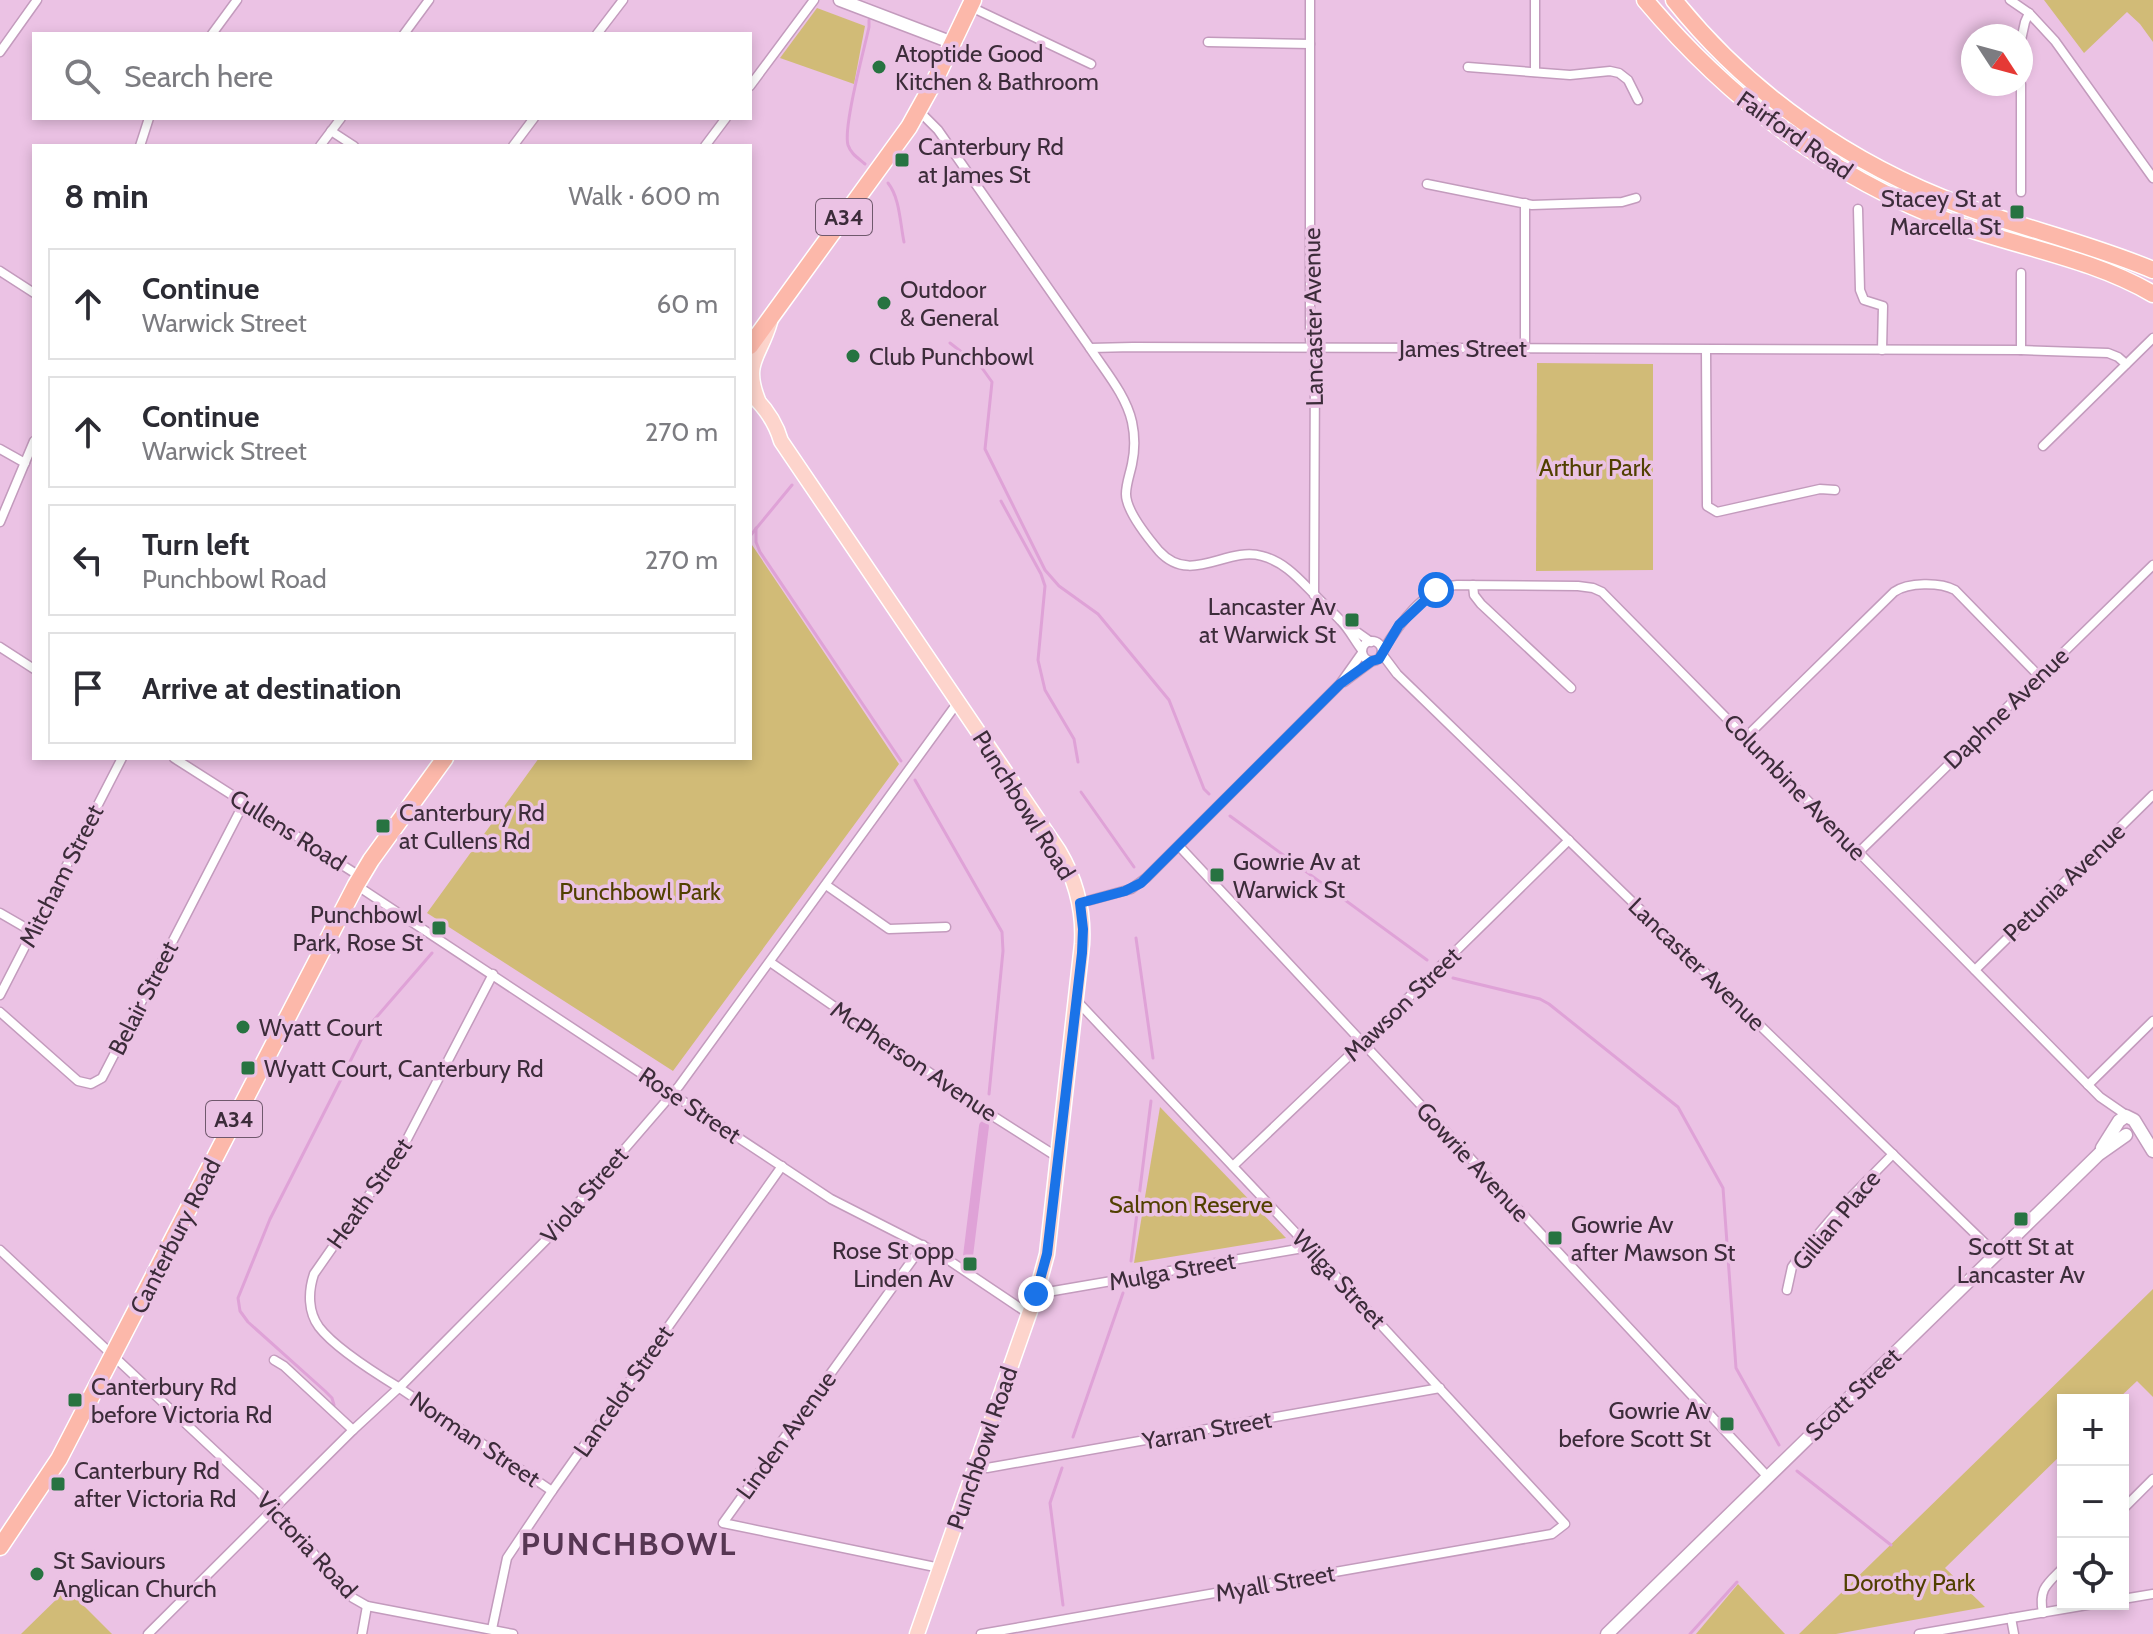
<!DOCTYPE html>
<html lang="en">
<head>
<meta charset="utf-8">
<style>
	body { margin:0; font-family:Cabin,sans-serif; background:#f7f7f7; color:#2b2b33 }
	.controls { position:absolute; right:24px; bottom:24px; display:grid; overflow:hidden; border-radius:0px; box-shadow:0 4px 12px #0003 }
	.controls button { width:72px; height:72px; display:grid; place-items:center; padding:0; border:0; border-bottom:2px solid #e1e1e2; background:#fff; color:#2b2b33; font:40px sans-serif }
	.compass { position:absolute; left:1961px; top:24px; width:72px; height:72px; border-radius:50%; background:#fff; box-shadow:0 4px 12px #0003; rotate:126deg }
	.stop { position:absolute; width:24px; height:24px; margin:-18px; border:6px solid #1a73e8; border-radius:50%; background:#fff }
	.stop.end { background:#1a73e8; border-color:#fff; box-shadow:0 2px 8px #0008 }
	.list { margin:0; padding:0; list-style:none }
	h2 { display:flex; justify-content:space-between; align-items:center; height:104px; margin:0; padding:0 32px; font-size:34px }
	h2 small { font-size:26px; font-weight:400; color:#7c7c81 }
	.list li { display:grid; grid-template-columns:52px 1fr auto; gap:24px; align-items:center; box-sizing:border-box; height:112px; margin:0 16px 16px; padding:0 16px; border:2px solid #e1e1e2; border-radius:0px }
	.list b { display:block; font-size:30px; white-space:nowrap }
	.list p { margin:0; font-size:26px; white-space:nowrap; color:#7c7c81 }
	.list em { font-size:26px; font-style:normal; color:#7c7c81 }
	.icon { flex:none; width:44px; height:44px; fill:none; stroke:currentColor; stroke-width:2; stroke-linecap:round; stroke-linejoin:round }
	.map { position:relative; flex:none; width:2153px; height:1634px; overflow:hidden }
	.search { position:absolute; background:#fff; box-shadow:0 4px 12px #0003; left:32px; top:32px; width:720px; height:88px; display:flex; align-items:center; gap:20px; box-sizing:border-box; padding:0 28px; border-radius:0px; color:#7c7c81; font-size:30px }
	.panel { position:absolute; background:#fff; box-shadow:0 4px 12px #0003; left:32px; top:144px; width:720px; height:616px; border-radius:0px }
	.map>svg:first-child { display:block }
	.green { fill:#d1bb77 }
	.lines { fill:none; stroke-linecap:round; stroke-linejoin:round }
	.stream { stroke:#dfa2d7; stroke-width:3 }
	.canal { stroke:#dfa2d7; stroke-width:10 }
	.street-casing { stroke:#c39bbd; stroke-width:11 }
	.secondary-casing { stroke:#c39bbd; stroke-width:15 }
	.primary-casing { stroke:#fff; stroke-width:17 }
	.highway-casing { stroke:#fff; stroke-width:19 }
	.street { stroke:#fff; stroke-width:8 }
	.secondary { stroke:#fff; stroke-width:12 }
	.primary { stroke:#fdd4cc; stroke-width:14 }
	.highway { stroke:#fcb8aa; stroke-width:16 }
	.route { stroke:#1a73e8; stroke-width:10 }
	.poi-dot { fill:#277341; stroke:#ebc2e4; stroke-width:3 }
	.labels { text-anchor:middle; dominant-baseline:central; stroke-width:7; stroke-linejoin:round; paint-order:stroke }
	.shield { fill:#ebc2e4; stroke:#70596d; stroke-width:2 }
	.shield-label { font-size:22px; font-weight:bold; fill:#3c2c3a }
	.poi-label { font-size:24px; fill:#3c2c3a; stroke:#ebc2e4; text-anchor:start }
	.street-label { font-size:24px; fill:#3c2c3a; stroke:#ebc2e4 }
	.park-label { font-size:24px; fill:#514000; stroke:#ebc2e4 }
	.district-label { font-size:32px; font-weight:bold; letter-spacing:2px; fill:#573653; stroke:#ebc2e4 }
</style>
</head>
<body>
<div class="map">
<svg width="2153" height="1634" viewBox="0 0 2153 1634">
	<rect width="100%" height="100%" fill="#ebc2e4"/>
	<g class="green">
		<polygon points="2044,0 2153,0 2153,42 2140,24 2127,12 2084,53"/>
		<polygon points="817,8 865,26 854,84 780,58"/>
		<polygon points="1537,363 1653,364 1653,570 1536,571"/>
		<polygon points="750,542 899,764 673,1071 427,913 539,758 750,758"/>
		<polygon points="1160,1107 1286,1238 1134,1263"/>
		<polygon points="2153,1289 2153,1397 2137,1381 2117,1400 2063,1400 2063,1453 1945,1568 1985,1607 1836,1634 1799,1634"/>
		<polygon points="1738,1584 1785,1634 1696,1634"/>
		<polygon points="67,1589 112,1634 21,1634"/>
	</g>
	<g class="lines">
		<g class="stream">
			<path d="M865,164C858,158 851,154 848,145C843,127 864,50 869,27V20"/>
			<path d="M888,183C900,198 900,223 904,242"/>
			<polyline points="950,343 982,368 992,382 985,449 1045,570 1059,586 1098,614 1169,700 1204,789 1209,794"/>
			<polyline points="1001,501 1041,574 1045,586 1038,660 1045,690 1074,739 1078,762"/>
			<polyline points="756,528 756,542 760,552 901,761"/>
			<polyline points="750,536 792,485"/>
			<polyline points="915,780 1002,932 1003,951 989,1094"/>
			<polyline points="1081,792 1134,867"/>
			<polyline points="1230,816 1427,960"/>
			<polyline points="1136,938 1153,1058"/>
			<polyline points="1453,978 1540,999 1549,1004 1678,1107 1723,1188 1736,1368 1779,1445"/>
			<polyline points="1131,1261 1151,1101"/>
			<polyline points="334,1405 332,1398 325,1391 248,1322 240,1311 238,1298 270,1219 362,1038 374,1020 432,953"/>
			<polyline points="1073,1437 1123,1293"/>
			<polyline points="1062,1468 1050,1503 1063,1605"/>
			<polyline points="1797,1471 1891,1545"/>
			<polyline points="1690,1634 1737,1582"/>
		</g>
		<polyline class="canal" points="968,1256 984,1126"/>
		<g class="street-casing">
			<g id="street">
				<polyline points="1310,0 1310,340 1315,362 1314,595"/>
				<polyline points="2010,0 2029,13 2055,41 2153,178"/>
				<polyline points="971,7 1091,64"/>
				<polyline points="212,34 237,0"/>
				<polyline points="404,34 429,0"/>
				<polyline points="597,34 623,0"/>
				<polyline points="2021,40 2025,22 2029,13"/>
				<polyline points="1208,42 1310,44"/>
				<polyline points="0,52 37,0"/>
				<polyline points="1468,67 1570,75 1610,71 1619,73 1628,80 1638,100"/>
				<polyline points="1535,72 1535,0"/>
				<polyline points="750,86 814,0"/>
				<polyline points="919,111 938,130 1090,348 1133,347 2021,350 2108,353 2118,357 2126,364"/>
				<polyline points="331,131 354,146"/>
				<polyline points="140,146 149,118"/>
				<polyline points="320,146 341,118"/>
				<polyline points="513,146 534,118"/>
				<polyline points="705,146 726,118"/>
				<polyline points="1427,184 1532,205 1622,202 1636,198"/>
				<polyline points="2021,192 2021,84"/>
				<polyline points="1525,203 1525,348"/>
				<polyline points="1858,209 1860,290 1864,300 1883,306 1882,350"/>
				<polyline points="0,271 34,293"/>
				<path d="M1090,348C1105,371 1126,395 1132,422C1135,436 1135,450 1132,464C1130,474 1126,484 1126,494C1126,511 1148,538 1159,551C1191,586 1226,546 1262,556C1285,562 1299,579 1315,595C1323,604 1333,612 1341,621C1349,629 1355,641 1362,650"/>
				<polyline points="1706,350 1707,506 1717,512 1820,489 1835,490"/>
				<polyline points="2021,350 2021,273"/>
				<polyline points="2043,446 2153,338"/>
				<polyline points="0,449 25,463"/>
				<polyline points="0,522 34,441"/>
				<polyline points="1473,585 1474,595 1481,604 1571,688"/>
				<polyline points="1347,625 1371,642"/>
				<circle cx="1372" cy="651" r="10"/>
				<polyline points="0,647 34,669"/>
				<path d="M1382,652C1398,626 1424,587 1457,585L1578,586L1593,588L1602,592L2100,1097L2129,1117"/>
				<polyline points="1382,654 1397,674 1996,1254"/>
				<polyline points="1344,682 1372,661"/>
				<path d="M1746,737L1894,592C1908,582 1940,582 1955,590L2039,676"/>
				<polyline points="174,758 361,877"/>
				<polyline points="1179,846 1768,1477"/>
				<polyline points="1859,852 2153,565"/>
				<polyline points="356,885 831,1199 941,1255 1029,1314"/>
				<polyline points="826,885 889,929 946,927"/>
				<polyline points="1080,903 1131,889 1146,878 1340,684 1362,653"/>
				<polyline points="0,913 33,932"/>
				<polyline points="770,962 985,1111 1059,1158"/>
				<polyline points="1975,970 2153,795"/>
				<path d="M493,974L404,1145L314,1274C308,1292 308,1312 319,1327C335,1348 375,1373 398,1387C450,1422 501,1456 552,1491"/>
				<polyline points="0,995 122,758"/>
				<polyline points="0,1012 78,1081 91,1084 102,1078 244,803"/>
				<polyline points="2088,1085 2153,1021"/>
				<polyline points="1233,1166 1355,1050 1569,840"/>
				<polyline points="923,1245 723,1523 940,1568"/>
				<polyline points="0,1250 259,1492 353,1598 367,1606 513,1634"/>
				<polyline points="1787,1290 1792,1267 1802,1253 1843,1205 1893,1154"/>
				<polyline points="1036,1294 1309,1247"/>
				<polyline points="274,1360 284,1366 353,1430"/>
				<polyline points="975,1468 987,1468 1440,1388"/>
				<polyline points="2123,1509 2153,1479"/>
				<polyline points="2123,1599 2153,1594"/>
				<path d="M2043,1613C2038,1589 2047,1584 2063,1568"/>
				<polyline points="2011,1618 2014,1634"/>
				<polyline points="492,1629 507,1558 552,1491 782,1166"/>
				<polyline points="148,1634 353,1430 404,1383 547,1239 679,1086 958,702"/>
				<polyline points="362,1634 367,1606"/>
				<polyline points="981,1634 1552,1534 1565,1524 1309,1247 1077,1001"/>
				<polyline points="1919,1634 2093,1604"/>
			</g>
		</g>
		<g class="secondary-casing">
			<g id="secondary">
				<polyline points="840,0 953,43"/>
				<polyline points="2102,1148 2119,1121 2126,1116 2134,1120 2153,1151"/>
				<polyline points="1607,1634 2099,1154 2126,1135"/>
			</g>
		</g>
		<g class="primary-casing">
			<g id="primary">
				<path d="M750,393C764,406 776,423 781,441L1059,851C1076,880 1084,911 1082,944L1047,1254L1036,1294L917,1634"/>
				<path d="M758,400C743,362 760,357 770,322"/>
			</g>
		</g>
		<g class="highway-casing">
			<g id="highway">
				<path d="M1645,0C1730,101 1834,179 1958,225C2023,248 2093,259 2153,294"/>
				<path d="M1674,0C1749,94 1851,165 1963,206C2026,229 2091,244 2153,270"/>
				<polyline points="750,346 909,127 935,80 973,0"/>
				<polyline points="0,1547 59,1459 356,885 371,860 445,758"/>
			</g>
		</g>
		<use href="#street" class="street"/>
		<use href="#secondary" class="secondary"/>
		<use href="#primary" class="primary"/>
		<use href="#highway" class="highway"/>
	</g>
	<g class="lines">
		<polyline class="route" points="1036,1294 1047,1254 1082,953 1083,929 1080,903 1125,891 1141,883 1340,684 1372,661 1379,659 1399,625 1436,590"/>
	</g>
	<g class="poi-dot">
		<circle cx="879" cy="67" r="8"/>
		<rect x="894" y="152" width="16" height="16" rx="4"/>
		<rect x="2009" y="204" width="16" height="16" rx="4"/>
		<circle cx="884" cy="303" r="8"/>
		<circle cx="853" cy="356" r="8"/>
		<rect x="1344" y="612" width="16" height="16" rx="4"/>
		<rect x="375" y="818" width="16" height="16" rx="4"/>
		<rect x="1209" y="867" width="16" height="16" rx="4"/>
		<rect x="431" y="920" width="16" height="16" rx="4"/>
		<circle cx="243" cy="1027" r="8"/>
		<rect x="240" y="1060" width="16" height="16" rx="4"/>
		<rect x="2013" y="1211" width="16" height="16" rx="4"/>
		<rect x="1547" y="1230" width="16" height="16" rx="4"/>
		<rect x="962" y="1256" width="16" height="16" rx="4"/>
		<rect x="67" y="1392" width="16" height="16" rx="4"/>
		<rect x="1719" y="1416" width="16" height="16" rx="4"/>
		<rect x="50" y="1476" width="16" height="16" rx="4"/>
		<circle cx="37" cy="1574" r="8"/>
	</g>
	<g class="labels">
		<g class="shield">
			<rect x="816" y="199" width="56" height="36" rx="6"/>
			<rect x="206" y="1101" width="56" height="36" rx="6"/>
		</g>
		<g class="shield-label">
			<text x="844" y="217">A34</text>
			<text x="234" y="1119">A34</text>
		</g>
		<g class="poi-label">
			<text x="895" y="53">Atoptide Good<tspan x="895" dy="28">Kitchen &amp; Bathroom</tspan></text>
			<text x="918" y="146">Canterbury Rd<tspan x="918" dy="28">at James St</tspan></text>
			<text x="2001" y="198" text-anchor="end">Stacey St at<tspan x="2001" dy="28">Marcella St</tspan></text>
			<text x="900" y="289">Outdoor<tspan x="900" dy="28">&amp; General</tspan></text>
			<text x="869" y="356">Club Punchbowl</text>
			<text x="1336" y="606" text-anchor="end">Lancaster Av<tspan x="1336" dy="28">at Warwick St</tspan></text>
			<text x="399" y="812">Canterbury Rd<tspan x="399" dy="28">at Cullens Rd</tspan></text>
			<text x="1233" y="861">Gowrie Av at<tspan x="1233" dy="28">Warwick St</tspan></text>
			<text x="423" y="914" text-anchor="end">Punchbowl<tspan x="423" dy="28">Park, Rose St</tspan></text>
			<text x="259" y="1027">Wyatt Court</text>
			<text x="264" y="1068">Wyatt Court, Canterbury Rd</text>
			<text x="1571" y="1224">Gowrie Av<tspan x="1571" dy="28">after Mawson St</tspan></text>
			<text x="2021" y="1246" text-anchor="middle">Scott St at<tspan x="2021" dy="28">Lancaster Av</tspan></text>
			<text x="954" y="1250" text-anchor="end">Rose St opp<tspan x="954" dy="28">Linden Av</tspan></text>
			<text x="91" y="1386">Canterbury Rd<tspan x="91" dy="28">before Victoria Rd</tspan></text>
			<text x="1711" y="1410" text-anchor="end">Gowrie Av<tspan x="1711" dy="28">before Scott St</tspan></text>
			<text x="74" y="1470">Canterbury Rd<tspan x="74" dy="28">after Victoria Rd</tspan></text>
			<text x="53" y="1560">St Saviours<tspan x="53" dy="28">Anglican Church</tspan></text>
		</g>
		<g class="street-label">
			<text transform="translate(1795 135) rotate(35)">Fairford Road</text>
			<text transform="translate(1313 317) rotate(-91)">Lancaster Avenue</text>
			<text x="1463" y="348">James Street</text>
			<text transform="translate(2006 708) rotate(-44)">Daphne Avenue</text>
			<text transform="translate(1795 787) rotate(46)">Columbine Avenue</text>
			<text transform="translate(1024 805) rotate(58)">Punchbowl Road</text>
			<text transform="translate(288 830) rotate(32)">Cullens Road</text>
			<text transform="translate(61 876) rotate(-63)">Mitcham Street</text>
			<text transform="translate(2064 882) rotate(-44)">Petunia Avenue</text>
			<text transform="translate(1697 964) rotate(44)">Lancaster Avenue</text>
			<text transform="translate(143 998) rotate(-63)">Belair Street</text>
			<text transform="translate(1402 1004) rotate(-44)">Mawson Street</text>
			<text transform="translate(914 1061) rotate(34)">McPherson Avenue</text>
			<text transform="translate(690 1105) rotate(34)">Rose Street</text>
			<text transform="translate(1473 1162) rotate(47)">Gowrie Avenue</text>
			<text transform="translate(369 1193) rotate(-55)">Heath Street</text>
			<text transform="translate(584 1195) rotate(-49)">Viola Street</text>
			<text transform="translate(1836 1220) rotate(-50)">Gillian Place</text>
			<text transform="translate(175 1236) rotate(-63)">Canterbury Road</text>
			<text transform="translate(1172 1271) rotate(-10)">Mulga Street</text>
			<text transform="translate(1339 1279) rotate(47)">Wilga Street</text>
			<text transform="translate(623 1391) rotate(-55)">Lancelot Street</text>
			<text transform="translate(1853 1394) rotate(-44)">Scott Street</text>
			<text transform="translate(1207 1430) rotate(-10)">Yarran Street</text>
			<text transform="translate(786 1435) rotate(-54)">Linden Avenue</text>
			<text transform="translate(475 1439) rotate(34)">Norman Street</text>
			<text transform="translate(982 1448) rotate(-71)">Punchbowl Road</text>
			<text transform="translate(307 1545) rotate(47)">Victoria Road</text>
			<text transform="translate(1275 1583) rotate(-10)">Myall Street</text>
		</g>
		<g class="park-label">
			<text x="1595" y="467">Arthur Park</text>
			<text x="640" y="891">Punchbowl Park</text>
			<text x="1191" y="1204">Salmon Reserve</text>
			<text x="1909" y="1582">Dorothy Park</text>
		</g>
		<g class="district-label">
			<text x="629" y="1543">PUNCHBOWL</text>
		</g>
	</g>
</svg>
<div class="controls">
<button>+</button>
<button>−</button>
<button><svg class="icon" aria-label="locate" viewBox="0 0 24 24"><circle cx="12" cy="12" r="6"/><path d="M12 2v4M12 18v4M2 12h4M18 12h4"/></svg></button>
</div>
<svg class="compass" viewBox="-18 -18 36 36"><path d="M0-13l5 13h-10z" fill="#e53935"/><path d="M0 13l5-13h-10z" fill="#7c7c81"/></svg>
<div class="stop" style="left:1436px;top:590px"></div>
<div class="stop end" style="left:1036px;top:1294px"></div>
<div class="search"><svg class="icon" aria-label="search" viewBox="0 0 24 24"><circle cx="10" cy="10" r="6"/><path d="M15 15l6 6"/></svg>Search here</div>
<section class="panel">
<h2>8 min<small>Walk · 600 m</small></h2>
<ul class="list">
<li><svg class="icon" aria-label="ahead" viewBox="0 0 24 24"><path d="M12 20V5M6 11l6-6 6 6"/></svg><div><b>Continue</b><p>Warwick Street</p></div><em>60 m</em></li>
<li><svg class="icon" aria-label="ahead" viewBox="0 0 24 24"><path d="M12 20V5M6 11l6-6 6 6"/></svg><div><b>Continue</b><p>Warwick Street</p></div><em>270 m</em></li>
<li><svg class="icon" aria-label="left" viewBox="0 0 24 24"><path d="M17 20v-9H6M10 6l-5 5 5 5"/></svg><div><b>Turn left</b><p>Punchbowl Road</p></div><em>270 m</em></li>
<li><svg class="icon" aria-label="arrive" viewBox="0 0 24 24"><path d="M6 21V4h12l-3 4 3 4H6"/></svg><div><b>Arrive at destination</b></div></li>
</ul>
</section>
</div>
</body>
</html>
